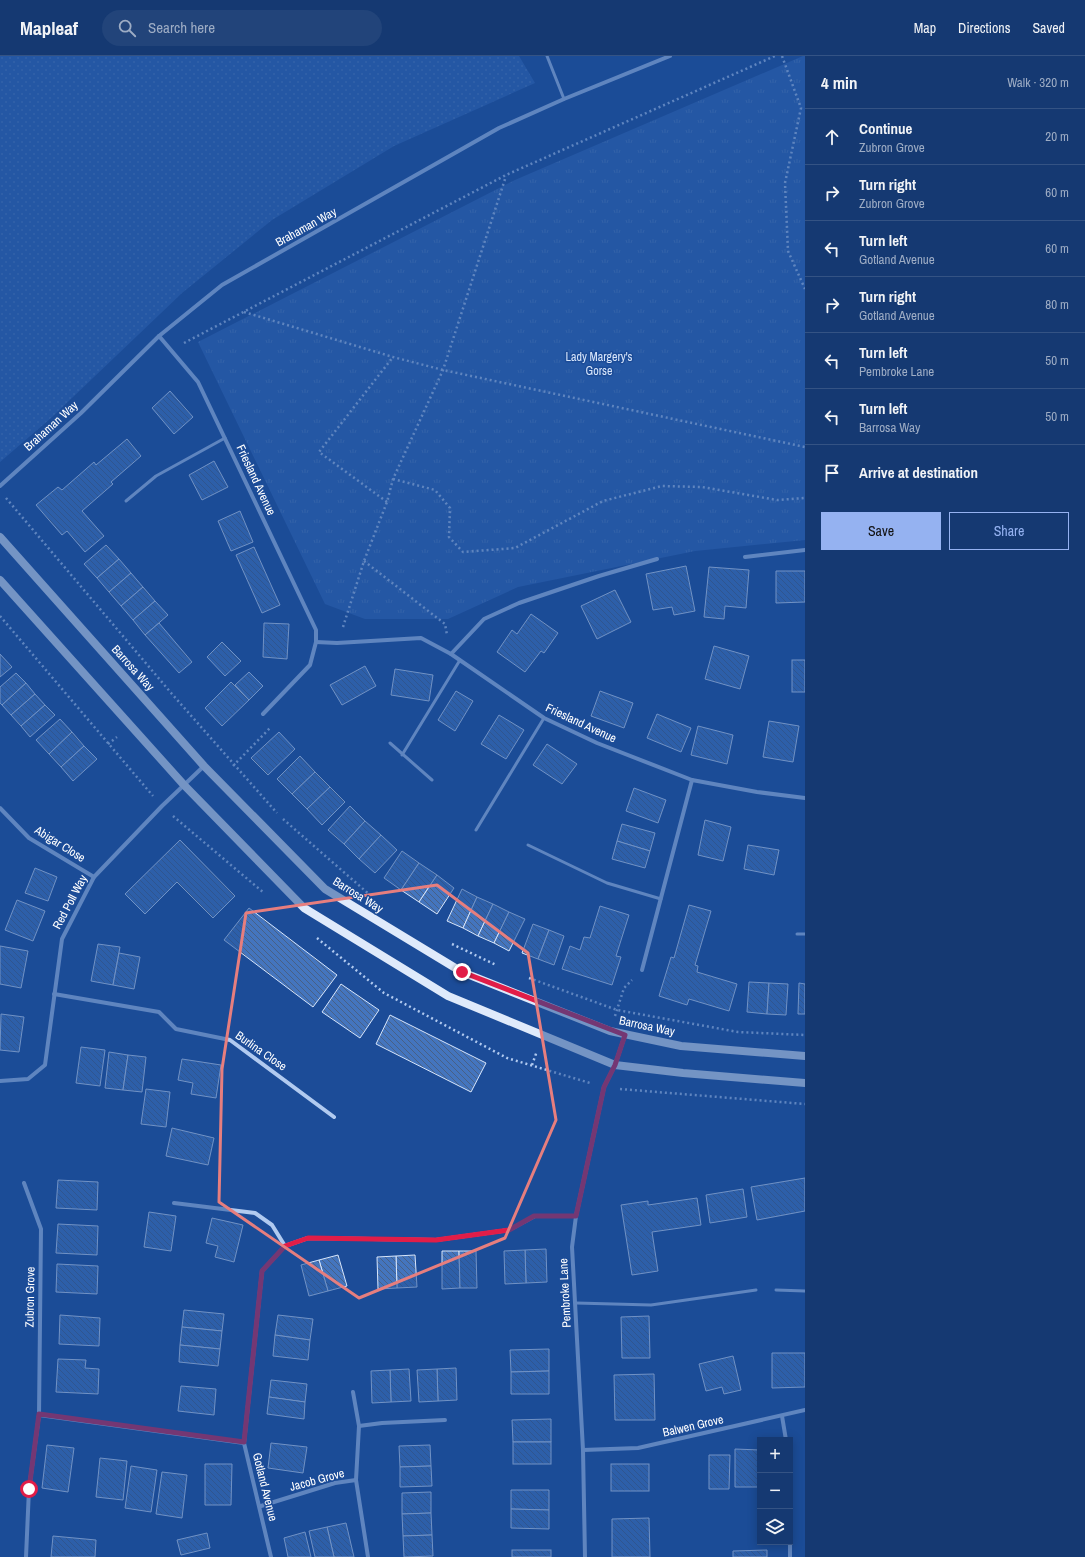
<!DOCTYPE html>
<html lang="en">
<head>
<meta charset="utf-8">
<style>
	body { margin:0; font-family:"Archivo Narrow",sans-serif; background:#22447a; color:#f1f3f6 }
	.controls { position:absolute; right:12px; bottom:12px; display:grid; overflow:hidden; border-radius:0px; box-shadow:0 2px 10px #0003 }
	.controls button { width:36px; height:36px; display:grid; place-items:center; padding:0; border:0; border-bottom:1px solid #345384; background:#153972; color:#f1f3f6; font:20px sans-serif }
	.stop { position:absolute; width:12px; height:12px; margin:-9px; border:3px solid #e11d48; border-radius:50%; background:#fff }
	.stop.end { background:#e11d48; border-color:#fff; box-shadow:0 1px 4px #0008 }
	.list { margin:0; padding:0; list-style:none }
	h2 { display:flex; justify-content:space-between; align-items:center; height:52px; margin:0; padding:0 16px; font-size:17px }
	h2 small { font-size:13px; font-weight:400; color:#9dacc4 }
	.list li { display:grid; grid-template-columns:26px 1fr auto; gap:12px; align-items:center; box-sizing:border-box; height:56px; padding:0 16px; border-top:1px solid #345384 }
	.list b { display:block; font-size:15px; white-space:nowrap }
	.list p { margin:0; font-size:13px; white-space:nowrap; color:#9dacc4 }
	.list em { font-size:13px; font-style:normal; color:#9dacc4 }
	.actions { display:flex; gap:8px; padding:12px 16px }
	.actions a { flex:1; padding:9px 0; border:1px solid #95b2f1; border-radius:0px; text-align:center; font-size:14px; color:#95b2f1 }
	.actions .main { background:#95b2f1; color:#111 }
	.icon { flex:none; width:22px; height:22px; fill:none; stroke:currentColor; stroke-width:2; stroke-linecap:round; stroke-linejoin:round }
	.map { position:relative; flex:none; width:805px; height:1501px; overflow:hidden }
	header { display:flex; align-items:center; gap:24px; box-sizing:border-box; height:56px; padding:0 20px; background:#153972; border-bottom:1px solid #345384 }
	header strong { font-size:19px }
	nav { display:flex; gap:22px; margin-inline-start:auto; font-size:14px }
	.search { width:280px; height:36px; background:#22447a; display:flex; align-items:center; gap:10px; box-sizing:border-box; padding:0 14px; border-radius:22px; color:#9dacc4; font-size:15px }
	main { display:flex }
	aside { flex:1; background:#153972 }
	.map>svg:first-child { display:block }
	.grass { fill:url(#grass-dots) }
	.park { fill:url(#park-tufts) }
	.building { fill:url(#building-back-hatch); stroke:#d8e6fb }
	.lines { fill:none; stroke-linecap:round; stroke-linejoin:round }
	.path { stroke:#b1caf0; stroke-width:2.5; stroke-dasharray:2 3; stroke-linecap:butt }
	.lane { stroke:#b1caf0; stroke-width:3 }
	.street { stroke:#b1caf0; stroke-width:4 }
	.secondary { stroke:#dfeafb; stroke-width:8 }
	.route { stroke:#e11d48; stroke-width:5 }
	.marked { fill:none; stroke:#e67e7e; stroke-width:3; stroke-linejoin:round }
	.labels { text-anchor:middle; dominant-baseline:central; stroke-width:3; stroke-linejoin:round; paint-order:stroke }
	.street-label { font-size:12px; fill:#fff; stroke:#1c4c98 }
	.park-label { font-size:12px; fill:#d8e6fb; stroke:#1c4c98 }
</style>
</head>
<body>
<header>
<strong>Mapleaf</strong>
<div class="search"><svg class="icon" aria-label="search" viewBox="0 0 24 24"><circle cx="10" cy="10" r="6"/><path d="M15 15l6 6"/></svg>Search here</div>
<nav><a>Map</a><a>Directions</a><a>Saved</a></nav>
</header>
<main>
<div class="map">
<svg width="805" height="1501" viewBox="0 0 805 1501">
	<defs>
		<pattern id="grass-dots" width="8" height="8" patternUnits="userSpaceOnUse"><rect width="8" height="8" fill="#3065b4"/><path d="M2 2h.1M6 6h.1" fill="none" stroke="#4f7cbf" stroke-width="1.8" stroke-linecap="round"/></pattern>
		<pattern id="park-tufts" width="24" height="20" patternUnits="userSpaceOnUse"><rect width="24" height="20" fill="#3065b4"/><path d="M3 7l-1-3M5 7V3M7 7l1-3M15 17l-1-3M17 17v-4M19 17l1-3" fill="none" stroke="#4f7cbf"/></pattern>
		<pattern id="building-back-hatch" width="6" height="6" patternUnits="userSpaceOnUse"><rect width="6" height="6" fill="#4475be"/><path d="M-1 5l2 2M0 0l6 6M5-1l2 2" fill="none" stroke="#486085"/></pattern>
	</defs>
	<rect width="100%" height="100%" fill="#1c4c98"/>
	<polygon class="grass" points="0,0 519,0 535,27 394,90 272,164 182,237 51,362 0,406"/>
	<polygon class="park" points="803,0 805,0 805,484 695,495 518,531 448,563 365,563 325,548 198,286 515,124"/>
	<g class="building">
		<polygon points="170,335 193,361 174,378 152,352"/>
		<polygon points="127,383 141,400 111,426 113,428 82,455 104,480 85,496 67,475 62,479 36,449 58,431 62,434 94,406 96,409"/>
		<polygon points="214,405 228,431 202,444 189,419"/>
		<polygon points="240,455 253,486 231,495 218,465"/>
		<polygon points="106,489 119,503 97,522 84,508"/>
		<polygon points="254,491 280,549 262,557 236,499"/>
		<polygon points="119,503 131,517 109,536 97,522"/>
		<polygon points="686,510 695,555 674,559 672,551 653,554 646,518"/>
		<polygon points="709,511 749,514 746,552 725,550 724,563 704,561"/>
		<polygon points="776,515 805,515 805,546 776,547"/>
		<polygon points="131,517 143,531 121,550 109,536"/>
		<polygon points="143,531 155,545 133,564 121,550"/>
		<polygon points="615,534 631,566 597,583 581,550"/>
		<polygon points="155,545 168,559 145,579 133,564"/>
		<polygon points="531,558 558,577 544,597 541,595 525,616 497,596 512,574 517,578"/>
		<polygon points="159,567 192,606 179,617 145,579"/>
		<polygon points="264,567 289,568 287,603 263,601"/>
		<polygon points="222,586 241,605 225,620 207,601"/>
		<polygon points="714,590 749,600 740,633 705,623"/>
		<polygon points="0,598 12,611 0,621"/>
		<rect x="792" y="604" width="13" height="32"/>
		<polygon points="365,610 376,630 342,649 330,629"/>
		<polygon points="395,613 433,619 429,645 391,639"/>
		<polygon points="249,616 263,630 249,644 235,629"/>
		<polygon points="16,617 26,627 2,649 0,647 0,631"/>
		<polygon points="231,626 249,644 222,670 205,652"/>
		<polygon points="26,627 35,638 11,659 2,649"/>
		<polygon points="456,635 473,645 455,675 438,664"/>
		<polygon points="600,635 633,647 624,672 591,660"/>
		<polygon points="35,638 45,649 21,670 11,659"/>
		<polygon points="45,649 55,659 30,681 21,670"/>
		<polygon points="657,658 691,672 681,696 647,682"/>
		<polygon points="499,659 524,674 506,703 481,688"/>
		<polygon points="60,663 72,676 49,698 36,684"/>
		<polygon points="769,665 799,670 793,706 763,701"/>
		<polygon points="698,670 733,679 727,708 691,699"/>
		<polygon points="72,676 84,690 61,711 49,698"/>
		<polygon points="279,676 295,693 268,719 251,702"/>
		<polygon points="547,688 577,708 562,728 533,709"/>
		<polygon points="84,690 97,703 73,725 61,711"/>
		<polygon points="300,700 315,716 292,738 277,723"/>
		<polygon points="315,716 330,731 307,753 292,738"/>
		<polygon points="330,731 345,746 322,769 307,753"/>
		<polygon points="634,732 666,744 658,767 626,755"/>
		<polygon points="350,750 365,765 344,788 328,774"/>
		<polygon points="705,764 731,771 723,805 698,799"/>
		<polygon points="365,765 381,779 359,803 344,788"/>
		<polygon points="622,768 655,777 650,795 617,785"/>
		<polygon points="381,779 397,794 375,817 359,803"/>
		<polygon points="180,784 235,840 213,862 177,826 145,858 125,838"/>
		<polygon points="617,785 650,795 645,812 612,803"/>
		<polygon points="748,789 779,794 774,819 744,813"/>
		<polygon points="402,795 419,807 401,834 384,822"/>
		<polygon points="419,807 437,819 419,846 401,834"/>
		<polygon points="35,812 57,821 48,845 25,837"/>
		<polygon points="437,819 454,832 437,858 419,846"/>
		<polygon points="462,833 477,841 463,872 447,865"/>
		<polygon points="477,841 493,848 478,880 463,872"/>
		<polygon points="17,844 45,855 33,885 5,874"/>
		<polygon points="493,848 509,856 494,887 478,880"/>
		<polygon points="689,849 711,855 695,909 698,910 697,916 737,928 729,955 689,943 687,949 659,940 671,901 674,902"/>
		<polygon points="600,850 629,859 616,900 621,901 612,929 562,913 570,890 580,894 584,881 590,882"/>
		<polygon points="249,852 337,919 313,951 224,884"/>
		<polygon points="509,856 525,863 509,895 494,887"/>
		<polygon points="533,868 549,874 538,903 522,897"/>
		<polygon points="549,874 564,880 554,909 538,903"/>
		<polygon points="98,888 120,891 113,929 91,925"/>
		<polygon points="0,890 28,895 21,932 0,928"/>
		<polygon points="119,897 140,901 134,933 113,929"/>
		<polygon points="749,926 769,927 767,958 747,956"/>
		<polygon points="769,927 788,928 786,959 767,958"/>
		<polygon points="799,927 805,928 805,958 798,958"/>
		<polygon points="341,928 379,954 360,982 322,956"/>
		<polygon points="1,958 24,961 19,996 0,994"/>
		<polygon points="390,959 486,1007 471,1036 376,988"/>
		<polygon points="81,991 105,994 100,1030 76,1027"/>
		<polygon points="109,996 128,999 123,1034 105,1032"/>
		<polygon points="128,999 146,1001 142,1036 123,1034"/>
		<polygon points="182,1003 221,1009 216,1042 191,1038 193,1027 178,1024"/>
		<polygon points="146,1033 170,1036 166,1071 141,1068"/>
		<polygon points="172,1072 214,1082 208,1109 166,1100"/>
		<polygon points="805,1122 805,1155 757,1164 751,1131"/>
		<polygon points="58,1124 98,1126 97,1154 56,1152"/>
		<polygon points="743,1133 747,1161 710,1167 706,1139"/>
		<polygon points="697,1142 701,1169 652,1176 658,1215 632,1219 621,1149 648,1145 648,1149"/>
		<polygon points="149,1156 176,1160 171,1195 144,1191"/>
		<polygon points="212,1162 243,1169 234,1206 215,1201 218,1190 206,1187"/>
		<polygon points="58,1168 98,1170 97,1199 56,1197"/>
		<polygon points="546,1193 547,1226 526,1227 525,1194"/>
		<polygon points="525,1194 526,1227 505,1228 504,1195"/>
		<polygon points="442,1195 459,1195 460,1232 442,1233"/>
		<polygon points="459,1195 476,1195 477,1232 460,1232"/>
		<polygon points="338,1199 347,1230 328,1235 319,1204"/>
		<polygon points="415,1199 417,1231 397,1232 396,1200"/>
		<polygon points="396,1200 397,1232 378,1233 377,1201"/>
		<polygon points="319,1204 328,1235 309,1240 301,1209"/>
		<polygon points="57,1208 98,1210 97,1238 56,1236"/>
		<polygon points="184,1254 224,1258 222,1275 182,1271"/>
		<polygon points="60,1259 100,1262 99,1290 59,1288"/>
		<polygon points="278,1259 313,1263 310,1284 275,1279"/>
		<polygon points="649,1260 650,1302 622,1302 621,1261"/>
		<polygon points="182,1271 222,1275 220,1293 180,1289"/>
		<polygon points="275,1279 310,1284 308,1304 273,1300"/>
		<polygon points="180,1289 220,1293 218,1310 179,1306"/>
		<polygon points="549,1293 549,1315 511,1316 510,1294"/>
		<polygon points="772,1297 805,1297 805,1331 772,1332"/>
		<polygon points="733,1300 741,1334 724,1338 722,1331 706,1335 699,1308"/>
		<polygon points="58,1303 86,1304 85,1312 99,1313 98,1338 56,1336"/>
		<polygon points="456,1312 457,1344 438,1345 437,1313"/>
		<polygon points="409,1313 411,1345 391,1346 390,1314"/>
		<polygon points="437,1313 438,1345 419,1346 417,1314"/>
		<polygon points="390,1314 391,1346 372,1347 371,1315"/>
		<polygon points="549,1315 549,1338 511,1338 511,1316"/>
		<polygon points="654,1318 655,1364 615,1364 614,1319"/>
		<polygon points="271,1324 307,1328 305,1346 269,1341"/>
		<polygon points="181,1330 216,1333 214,1359 178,1355"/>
		<polygon points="269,1341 305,1346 304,1363 267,1358"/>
		<polygon points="551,1363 551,1386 513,1386 512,1364"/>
		<rect x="513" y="1386" width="38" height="22"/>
		<polygon points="271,1387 307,1391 303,1417 268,1412"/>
		<polygon points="47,1389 74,1392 68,1436 42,1432"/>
		<polygon points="430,1389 431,1410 400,1411 399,1390"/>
		<polygon points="735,1393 760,1394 760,1431 735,1431"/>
		<polygon points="709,1399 730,1399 729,1433 709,1433"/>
		<polygon points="100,1402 127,1405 123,1444 96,1441"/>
		<polygon points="205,1408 232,1408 231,1449 205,1449"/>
		<rect x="611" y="1408" width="38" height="27"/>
		<polygon points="131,1410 157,1414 151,1456 125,1452"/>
		<polygon points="431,1410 432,1430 400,1431 400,1411"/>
		<polygon points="162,1416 187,1419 182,1462 156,1458"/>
		<polygon points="511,1434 549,1434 549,1454 511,1453"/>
		<polygon points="431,1436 431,1457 402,1458 402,1437"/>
		<polygon points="511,1453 549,1454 549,1473 511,1472"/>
		<polygon points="431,1457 432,1479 403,1480 402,1458"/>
		<polygon points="649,1462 650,1501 612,1501 612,1463"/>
		<polygon points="346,1467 354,1501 334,1501 327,1471"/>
		<polygon points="327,1471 334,1501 315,1501 309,1475"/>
		<polygon points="305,1476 311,1501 288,1501 284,1482"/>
		<polygon points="207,1477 210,1492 181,1499 177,1484"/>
		<polygon points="432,1479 433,1500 404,1501 403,1480"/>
		<polygon points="53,1480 96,1484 95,1501 51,1501"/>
		<rect x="512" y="1494" width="39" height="7"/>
		<polygon points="767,1494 767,1501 733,1501 733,1495"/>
	</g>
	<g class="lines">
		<g class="path">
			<polyline points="782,0 801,52 785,127 788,195 805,233"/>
			<polyline points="244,256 393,301 443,314 805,391"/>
			<polyline points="184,287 506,119 775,0"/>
			<polyline points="393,423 435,434 450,452 449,481 463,496 515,492 603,445 662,430 702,431 777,444 805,442"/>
			<polyline points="6,442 172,638 277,757"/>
			<polyline points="387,446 319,396 393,301"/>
			<polyline points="364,505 445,568 447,579"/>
			<polyline points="0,560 153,740"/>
			<polyline points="343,571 364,505 387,446 393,423 443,314 506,120"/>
			<polyline points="108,688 117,681"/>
			<polyline points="233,710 270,672"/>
			<polyline points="173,760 264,837"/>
			<polyline points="283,763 370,839"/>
			<polyline points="317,882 384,937 507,1002 590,1027"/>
			<polyline points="452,888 496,909"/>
			<polyline points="529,922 617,954 738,976 805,979"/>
			<polyline points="615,960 624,932 632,924"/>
			<polyline points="532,1009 537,995"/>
			<polyline points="620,1033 805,1048"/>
		</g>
		<g class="lane">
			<polyline points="547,0 564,43"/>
			<polyline points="126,445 156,420 225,382"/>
			<polyline points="390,687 432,724"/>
			<polyline points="402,699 460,604"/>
			<polyline points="476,774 544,662"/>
			<polyline points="528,789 607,827 661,843"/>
			<polyline points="797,878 805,878"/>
			<polyline points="776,1234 805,1235"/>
			<polyline points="576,1247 651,1249 756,1234"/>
		</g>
		<g class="street">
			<polyline points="159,280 198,326 316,574 316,586 310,609 263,658"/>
			<polyline points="0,430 81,357 159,280 222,229 499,72 564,43 670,0"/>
			<polyline points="745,501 805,494"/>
			<polyline points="316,586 337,587 421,582 451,598 544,662 597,687 692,724 757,736 805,742"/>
			<polyline points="451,598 484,563 519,547 599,520 657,503"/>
			<polyline points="0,752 29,782 94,821"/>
			<polyline points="642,914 692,724"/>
			<polyline points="54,938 159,956 176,973 230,984 334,1061"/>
			<polyline points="0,1025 28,1023 45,1009 62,883 94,821 162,750 204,710"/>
			<polyline points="24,1127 41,1173 39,1359 244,1387"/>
			<polyline points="174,1147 255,1157 272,1169 285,1190"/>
			<polyline points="353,1336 359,1370 356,1424 368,1501"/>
			<polyline points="782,1360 786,1384"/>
			<polyline points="359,1370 382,1367 445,1364"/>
			<polyline points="583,1394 638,1392 805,1354"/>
			<polyline points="261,1450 335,1427 356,1424"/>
			<polyline points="790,1486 790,1501"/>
			<polyline points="26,1501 29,1433 39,1359"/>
			<polyline points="271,1501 244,1387 262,1215 285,1190 308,1182 436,1184 509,1174 535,1160 576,1160"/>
			<polyline points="585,1501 583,1394 572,1191 576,1160 604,1031 615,1009 625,979"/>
		</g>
		<g class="secondary">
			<polyline points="0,481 204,710 325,833 462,916 610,975 681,990 805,1000"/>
			<polyline points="0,524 184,729 304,852 448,940 615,1009 683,1017 805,1027"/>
		</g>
	</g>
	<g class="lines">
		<polyline class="route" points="29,1433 39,1358 244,1386 262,1215 285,1190 308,1182 436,1184 509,1174 534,1160 576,1160 604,1031 615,1009 625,979 462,916"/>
	</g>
	<path d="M0 0H805V1501H0ZM437,829L528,897L556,1064L505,1182L359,1242L219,1146L222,1013L246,857Z" fill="#1c4c98" fill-opacity=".55" fill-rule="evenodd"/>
	<path class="marked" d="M437,829L528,897L556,1064L505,1182L359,1242L219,1146L222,1013L246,857Z"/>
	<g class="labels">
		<g class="street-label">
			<text transform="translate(306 171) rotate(-29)">Brahaman Way</text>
			<text transform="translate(51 370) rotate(-42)">Brahaman Way</text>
			<text transform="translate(256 424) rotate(65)">Friesland Avenue</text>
			<text transform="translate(133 612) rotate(48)">Barrosa Way</text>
			<text transform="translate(581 667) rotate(25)">Friesland Avenue</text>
			<text transform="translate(60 788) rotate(32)">Abigar Close</text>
			<text transform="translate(358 839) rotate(32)">Barrosa Way</text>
			<text transform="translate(70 846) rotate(-62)">Red Poll Way</text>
			<text transform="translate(647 970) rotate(12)">Barrosa Way</text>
			<text transform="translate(261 995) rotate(35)">Burlina Close</text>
			<text transform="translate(565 1237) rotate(-93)">Pembroke Lane</text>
			<text transform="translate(30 1241) rotate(-89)">Zubron Grove</text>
			<text transform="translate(693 1370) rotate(-13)">Balwen Grove</text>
			<text transform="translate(317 1424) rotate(-15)">Jacob Grove</text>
			<text transform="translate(265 1431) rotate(76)">Gotland Avenue</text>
		</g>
		<g class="park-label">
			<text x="599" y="301">Lady Margery's<tspan x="599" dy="14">Gorse</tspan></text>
		</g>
	</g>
</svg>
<div class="controls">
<button>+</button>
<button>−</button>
<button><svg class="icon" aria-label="layers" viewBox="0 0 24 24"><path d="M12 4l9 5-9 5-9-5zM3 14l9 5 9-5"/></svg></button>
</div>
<div class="stop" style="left:29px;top:1433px"></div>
<div class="stop end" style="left:462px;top:916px"></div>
</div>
<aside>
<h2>4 min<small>Walk · 320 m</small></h2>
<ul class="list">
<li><svg class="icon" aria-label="ahead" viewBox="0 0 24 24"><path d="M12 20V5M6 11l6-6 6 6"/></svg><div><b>Continue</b><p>Zubron Grove</p></div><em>20 m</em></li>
<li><svg class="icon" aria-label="right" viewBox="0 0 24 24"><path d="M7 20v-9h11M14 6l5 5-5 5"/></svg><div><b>Turn right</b><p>Zubron Grove</p></div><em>60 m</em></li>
<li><svg class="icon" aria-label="left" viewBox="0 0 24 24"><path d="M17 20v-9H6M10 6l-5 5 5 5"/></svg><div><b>Turn left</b><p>Gotland Avenue</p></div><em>60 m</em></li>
<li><svg class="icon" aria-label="right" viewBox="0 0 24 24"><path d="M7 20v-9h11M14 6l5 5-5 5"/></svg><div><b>Turn right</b><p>Gotland Avenue</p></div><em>80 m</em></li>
<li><svg class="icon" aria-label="left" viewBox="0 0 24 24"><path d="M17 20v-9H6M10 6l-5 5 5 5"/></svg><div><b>Turn left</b><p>Pembroke Lane</p></div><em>50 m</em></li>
<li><svg class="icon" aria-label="left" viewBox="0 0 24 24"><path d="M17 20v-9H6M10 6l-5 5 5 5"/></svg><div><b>Turn left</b><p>Barrosa Way</p></div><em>50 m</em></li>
<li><svg class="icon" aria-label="arrive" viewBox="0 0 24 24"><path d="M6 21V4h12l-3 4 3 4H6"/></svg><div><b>Arrive at destination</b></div></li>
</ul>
<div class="actions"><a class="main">Save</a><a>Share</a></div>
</aside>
</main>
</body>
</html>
